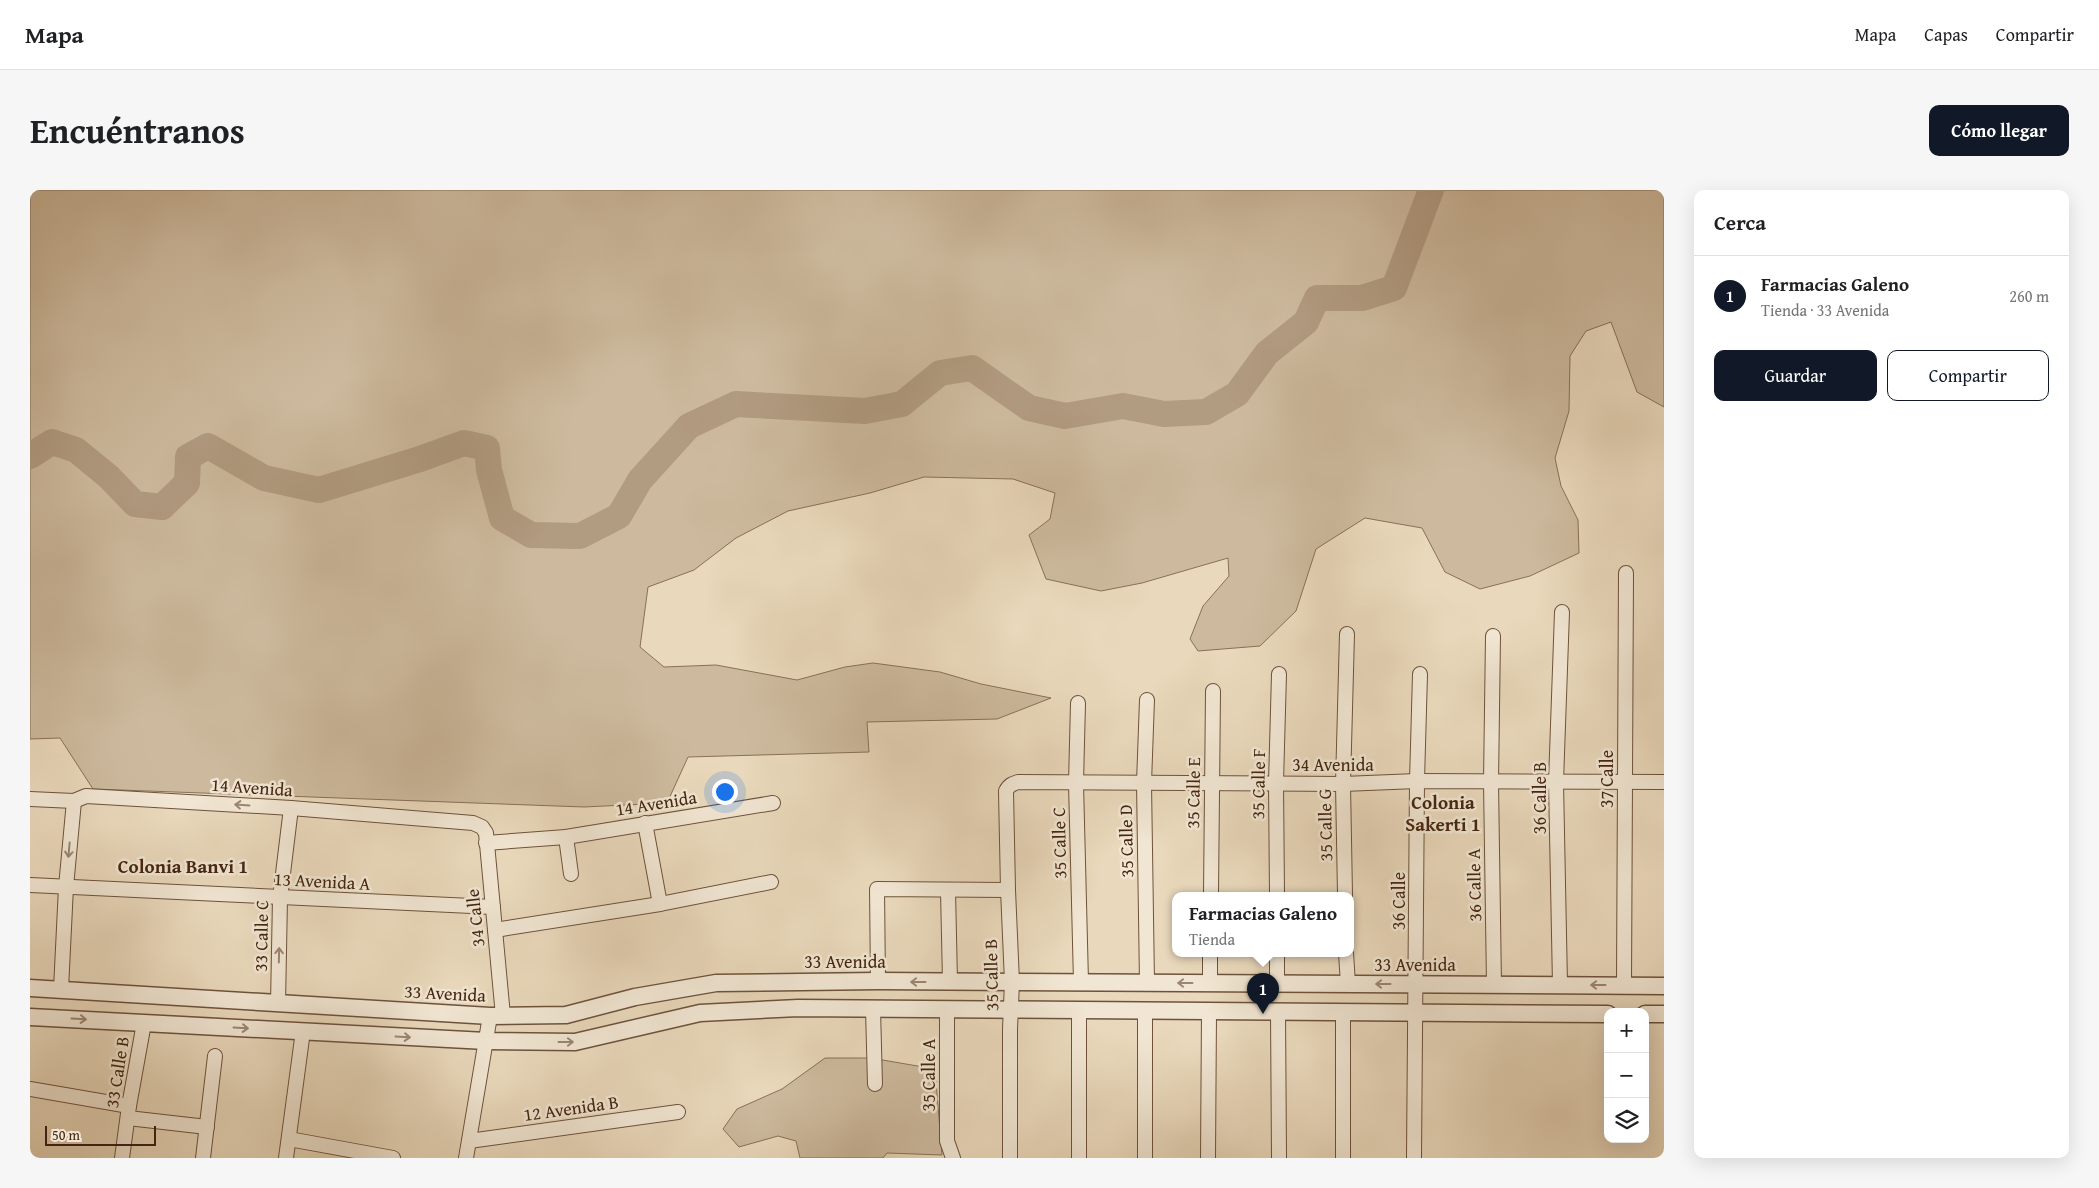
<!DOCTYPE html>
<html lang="es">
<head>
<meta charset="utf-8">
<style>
	body { margin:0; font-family:"Gentium Book Plus",serif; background:#f6f6f6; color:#202124 }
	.controls { position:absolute; right:15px; bottom:15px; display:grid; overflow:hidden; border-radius:10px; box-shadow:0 5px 20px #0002 }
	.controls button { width:45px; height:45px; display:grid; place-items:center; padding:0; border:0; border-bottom:1px solid #e0e0e0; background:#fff; color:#202124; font:25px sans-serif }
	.scale { position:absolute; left:15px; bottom:12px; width:111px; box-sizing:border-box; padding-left:5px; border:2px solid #452511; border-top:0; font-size:14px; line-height:18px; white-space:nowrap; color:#452511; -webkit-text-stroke:4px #f1e6d3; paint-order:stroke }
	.you { position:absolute; left:694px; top:601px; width:18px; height:18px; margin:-12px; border:4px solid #fff; border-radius:50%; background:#1a73e8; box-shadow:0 0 0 8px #1a73e833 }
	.badge { display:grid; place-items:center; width:32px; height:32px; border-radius:50%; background:#111827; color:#fff; font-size:16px; font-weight:700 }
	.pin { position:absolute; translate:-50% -41px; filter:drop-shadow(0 1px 2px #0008) }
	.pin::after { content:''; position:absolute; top:26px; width:18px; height:15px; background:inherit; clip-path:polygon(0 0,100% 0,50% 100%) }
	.popup { position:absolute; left:1142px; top:702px; width:182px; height:65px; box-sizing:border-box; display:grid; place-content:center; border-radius:10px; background:#fff; filter:drop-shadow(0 1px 4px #0005); font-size:16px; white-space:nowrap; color:#757577 }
	.popup b { font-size:19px; color:#202124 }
	.popup::after { content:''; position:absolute; left:50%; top:100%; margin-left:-10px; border:10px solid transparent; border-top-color:#fff }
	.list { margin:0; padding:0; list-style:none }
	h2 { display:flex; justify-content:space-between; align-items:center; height:65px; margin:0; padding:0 20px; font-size:21px }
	h2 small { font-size:16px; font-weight:400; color:#757577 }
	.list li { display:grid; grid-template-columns:32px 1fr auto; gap:15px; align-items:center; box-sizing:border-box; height:80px; padding:0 20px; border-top:1px solid #e0e0e0 }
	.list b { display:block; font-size:19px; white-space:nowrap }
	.list p { margin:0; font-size:16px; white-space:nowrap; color:#757577 }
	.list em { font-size:16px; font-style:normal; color:#757577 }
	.actions { display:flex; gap:10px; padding:15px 20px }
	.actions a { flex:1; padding:11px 0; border:1px solid #111827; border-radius:10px; text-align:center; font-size:18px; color:#111827 }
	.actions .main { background:#111827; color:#fff }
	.icon { flex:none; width:28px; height:28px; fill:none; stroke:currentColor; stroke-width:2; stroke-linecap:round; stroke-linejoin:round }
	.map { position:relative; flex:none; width:1634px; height:968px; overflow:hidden; border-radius:10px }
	header { display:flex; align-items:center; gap:30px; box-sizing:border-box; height:70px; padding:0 25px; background:#fff; border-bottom:1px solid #e0e0e0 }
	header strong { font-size:24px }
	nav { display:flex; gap:28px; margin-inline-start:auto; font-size:18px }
	.intro { display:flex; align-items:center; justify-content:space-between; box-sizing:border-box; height:120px; padding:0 30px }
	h1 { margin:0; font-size:35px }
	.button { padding:12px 22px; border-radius:10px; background:#111827; color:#fff; font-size:18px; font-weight:700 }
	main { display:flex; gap:30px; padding:0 30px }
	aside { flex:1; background:#fff; border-radius:10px; box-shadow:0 5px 20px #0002 }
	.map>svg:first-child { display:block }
	.green { fill:#cdba9e; stroke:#897058 }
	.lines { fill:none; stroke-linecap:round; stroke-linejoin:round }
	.river { stroke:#b19b81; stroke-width:26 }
	.minor-casing { stroke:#6e523c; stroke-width:16 }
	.tertiary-casing { stroke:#6e523c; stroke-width:19 }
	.minor { stroke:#f1e6d3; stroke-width:14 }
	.tertiary { stroke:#f1e6d3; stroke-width:16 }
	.oneway { stroke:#9b8672 }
	.labels { text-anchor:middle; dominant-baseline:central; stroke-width:5; stroke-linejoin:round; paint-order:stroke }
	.street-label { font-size:18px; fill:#452511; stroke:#f1e6d3 }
	.neighbourhood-label { font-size:19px; font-weight:bold; fill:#452511; stroke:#f1e6d3 }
</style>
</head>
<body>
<header>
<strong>Mapa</strong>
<nav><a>Mapa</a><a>Capas</a><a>Compartir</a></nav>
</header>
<div class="intro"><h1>Encuéntranos</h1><a class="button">Cómo llegar</a></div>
<main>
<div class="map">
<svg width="1634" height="968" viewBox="0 0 1634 968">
	<rect width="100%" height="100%" fill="#e9d8bb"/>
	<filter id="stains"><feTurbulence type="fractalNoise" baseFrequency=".004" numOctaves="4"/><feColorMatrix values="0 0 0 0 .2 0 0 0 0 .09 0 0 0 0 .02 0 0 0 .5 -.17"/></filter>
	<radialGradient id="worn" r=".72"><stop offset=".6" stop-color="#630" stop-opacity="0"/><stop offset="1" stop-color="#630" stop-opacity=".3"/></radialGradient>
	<g class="green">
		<polygon points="0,0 1634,0 1634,217 1607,202 1581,132 1556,141 1540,166 1539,221 1525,268 1531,296 1548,330 1549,363 1500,386 1450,399 1415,382 1392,338 1335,328 1286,359 1266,421 1230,456 1168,461 1160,449 1173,416 1199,386 1198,368 1112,393 1071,401 1016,389 999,345 1020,329 1025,303 983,289 894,287 840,303 758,321 706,348 664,380 618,397 610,457 634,477 686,475 767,490 815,477 843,473 910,482 951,494 1021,508 967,529 837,532 839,562 658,567 637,613 554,617 63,599 30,548 0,549"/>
		<polygon points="795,868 841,868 905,879 912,965 857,963 853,968 770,968 766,951 748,946 709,957 693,939 707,919 752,899"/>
	</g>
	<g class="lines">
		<polyline class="river" points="0,266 22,252 46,260 79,287 105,314 132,317 157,293 158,267 178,256 234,288 289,300 390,269 434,253 457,258 459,280 472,328 501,345 550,346 589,326 610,290 659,236 706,214 835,221 872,214 910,183 942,178 999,218 1035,226 1093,216 1134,224 1176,222 1207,204 1237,163 1276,132 1287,108 1332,108 1364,98 1401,0"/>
		<g class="minor-casing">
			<g id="minor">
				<polyline points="1463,446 1461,592 1464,795"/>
				<polyline points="1117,510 1114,593 1117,793"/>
				<polyline points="1048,513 1046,593 1051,792"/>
				<polyline points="0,609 44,611 56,606 261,618 443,633 452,637 456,643 473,826"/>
				<polyline points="615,633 630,714"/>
				<polyline points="536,647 541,684"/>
				<polyline points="456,653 536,647 743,613"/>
				<polyline points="0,695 463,717"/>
				<polyline points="918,700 920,792"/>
				<polyline points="1181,705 1183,501"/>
				<polyline points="1247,705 1246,593 1249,484"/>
				<polyline points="1315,705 1313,594 1317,444"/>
				<polyline points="465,740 630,714 741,692"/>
				<polyline points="1316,763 1318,794"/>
				<polyline points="848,791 847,699 978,700"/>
				<polyline points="1180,793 1180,763"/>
				<polyline points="1247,793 1247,763"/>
				<polyline points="1530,795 1526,592 1532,422"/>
				<polyline points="1594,795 1596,383"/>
				<polyline points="31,799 36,697 44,611"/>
				<polyline points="248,814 250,708 261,618"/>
				<polyline points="843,819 845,894"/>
				<polyline points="917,819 917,951 923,968"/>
				<polyline points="1248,822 1249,968"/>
				<polyline points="0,899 99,916"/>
				<polyline points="98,928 177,937"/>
				<polyline points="259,949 363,968"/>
				<polyline points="439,951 648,922"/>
				<polyline points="92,968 99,916 114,833"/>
				<polyline points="173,968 185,866"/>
				<polyline points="256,968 273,841"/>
				<polyline points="436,968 460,826"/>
				<path d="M980,968V839L982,792L978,700L976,601C979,595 982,594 988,592L1313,594L1387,591L1634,592"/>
				<polyline points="1049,968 1049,821"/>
				<polyline points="1115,968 1115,821"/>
				<polyline points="1178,968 1179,822"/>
				<polyline points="1313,968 1313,823"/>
				<polyline points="1384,968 1387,591 1390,484"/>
			</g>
		</g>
		<g class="tertiary-casing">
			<g id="tertiary">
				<polyline points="0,798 460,826 536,825 605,807 686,793 848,791 1634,796"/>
				<polyline points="1615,824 1634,824"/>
				<polyline points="0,827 456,851 545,852 670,823 768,818 1578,824"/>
			</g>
		</g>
		<use href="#minor" class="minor"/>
		<use href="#tertiary" class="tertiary"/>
	</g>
	<defs><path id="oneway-shaft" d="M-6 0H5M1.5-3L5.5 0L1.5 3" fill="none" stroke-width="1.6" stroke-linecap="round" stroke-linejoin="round" transform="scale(1.25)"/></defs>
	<g class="oneway">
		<use href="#oneway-shaft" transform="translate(212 615) rotate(-176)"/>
		<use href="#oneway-shaft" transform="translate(39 660) rotate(95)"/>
		<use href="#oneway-shaft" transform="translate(249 765) rotate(-89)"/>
		<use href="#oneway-shaft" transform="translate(888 792) rotate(-180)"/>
		<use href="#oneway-shaft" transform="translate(1155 793) rotate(-180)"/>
		<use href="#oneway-shaft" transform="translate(1353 794) rotate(-180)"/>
		<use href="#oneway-shaft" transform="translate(1568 795) rotate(-180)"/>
		<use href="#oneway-shaft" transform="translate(49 829) rotate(3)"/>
		<use href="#oneway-shaft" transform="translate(211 838) rotate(3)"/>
		<use href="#oneway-shaft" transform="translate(373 847) rotate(3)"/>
		<use href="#oneway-shaft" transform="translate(536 852)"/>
	</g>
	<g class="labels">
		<g class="street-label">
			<text x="1303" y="574">34 Avenida</text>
			<text transform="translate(1576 589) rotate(-90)">37 Calle</text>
			<text transform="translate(1228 594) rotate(-89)">35 Calle F</text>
			<text transform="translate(222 597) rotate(4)">14 Avenida</text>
			<text transform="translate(1163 603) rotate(-89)">35 Calle E</text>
			<text transform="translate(1509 608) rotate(-90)">36 Calle B</text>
			<text transform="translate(626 613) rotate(-9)">14 Avenida</text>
			<text transform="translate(1295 635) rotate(-91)">35 Calle G</text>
			<text transform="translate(1096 651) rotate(-91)">35 Calle D</text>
			<text transform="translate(1029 653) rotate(-91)">35 Calle C</text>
			<text transform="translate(292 691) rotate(3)">13 Avenida A</text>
			<text transform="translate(1444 695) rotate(-91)">36 Calle A</text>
			<text transform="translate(1368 711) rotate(-90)">36 Calle</text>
			<text transform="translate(445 728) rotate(-96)">34 Calle</text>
			<text transform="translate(231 746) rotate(-89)">33 Calle C</text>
			<text x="815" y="771">33 Avenida</text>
			<text x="1385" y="774">33 Avenida</text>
			<text transform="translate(961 785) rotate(-91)">35 Calle B</text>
			<text transform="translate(415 803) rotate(3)">33 Avenida</text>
			<text transform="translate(87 882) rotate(-81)">33 Calle B</text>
			<text transform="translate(898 885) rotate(-90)">35 Calle A</text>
			<text transform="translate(541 918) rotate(-8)">12 Avenida B</text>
		</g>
		<g class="neighbourhood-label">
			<text x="1413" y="612">Colonia<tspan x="1413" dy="22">Sakerti 1</tspan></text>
			<text x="153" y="676">Colonia Banvi 1</text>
		</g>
	</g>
	<rect width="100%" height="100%" filter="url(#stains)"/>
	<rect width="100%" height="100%" fill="url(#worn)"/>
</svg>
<div class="controls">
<button>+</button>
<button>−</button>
<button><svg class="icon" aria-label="layers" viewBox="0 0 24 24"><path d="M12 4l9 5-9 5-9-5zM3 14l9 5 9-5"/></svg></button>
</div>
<div class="scale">50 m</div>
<div class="you"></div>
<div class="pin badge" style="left:1233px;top:824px">1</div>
<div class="popup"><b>Farmacias Galeno</b>Tienda</div>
</div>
<aside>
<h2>Cerca<small></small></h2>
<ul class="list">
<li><span class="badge">1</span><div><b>Farmacias Galeno</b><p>Tienda · 33 Avenida</p></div><em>260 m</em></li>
</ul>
<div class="actions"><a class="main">Guardar</a><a>Compartir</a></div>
</aside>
</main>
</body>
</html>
